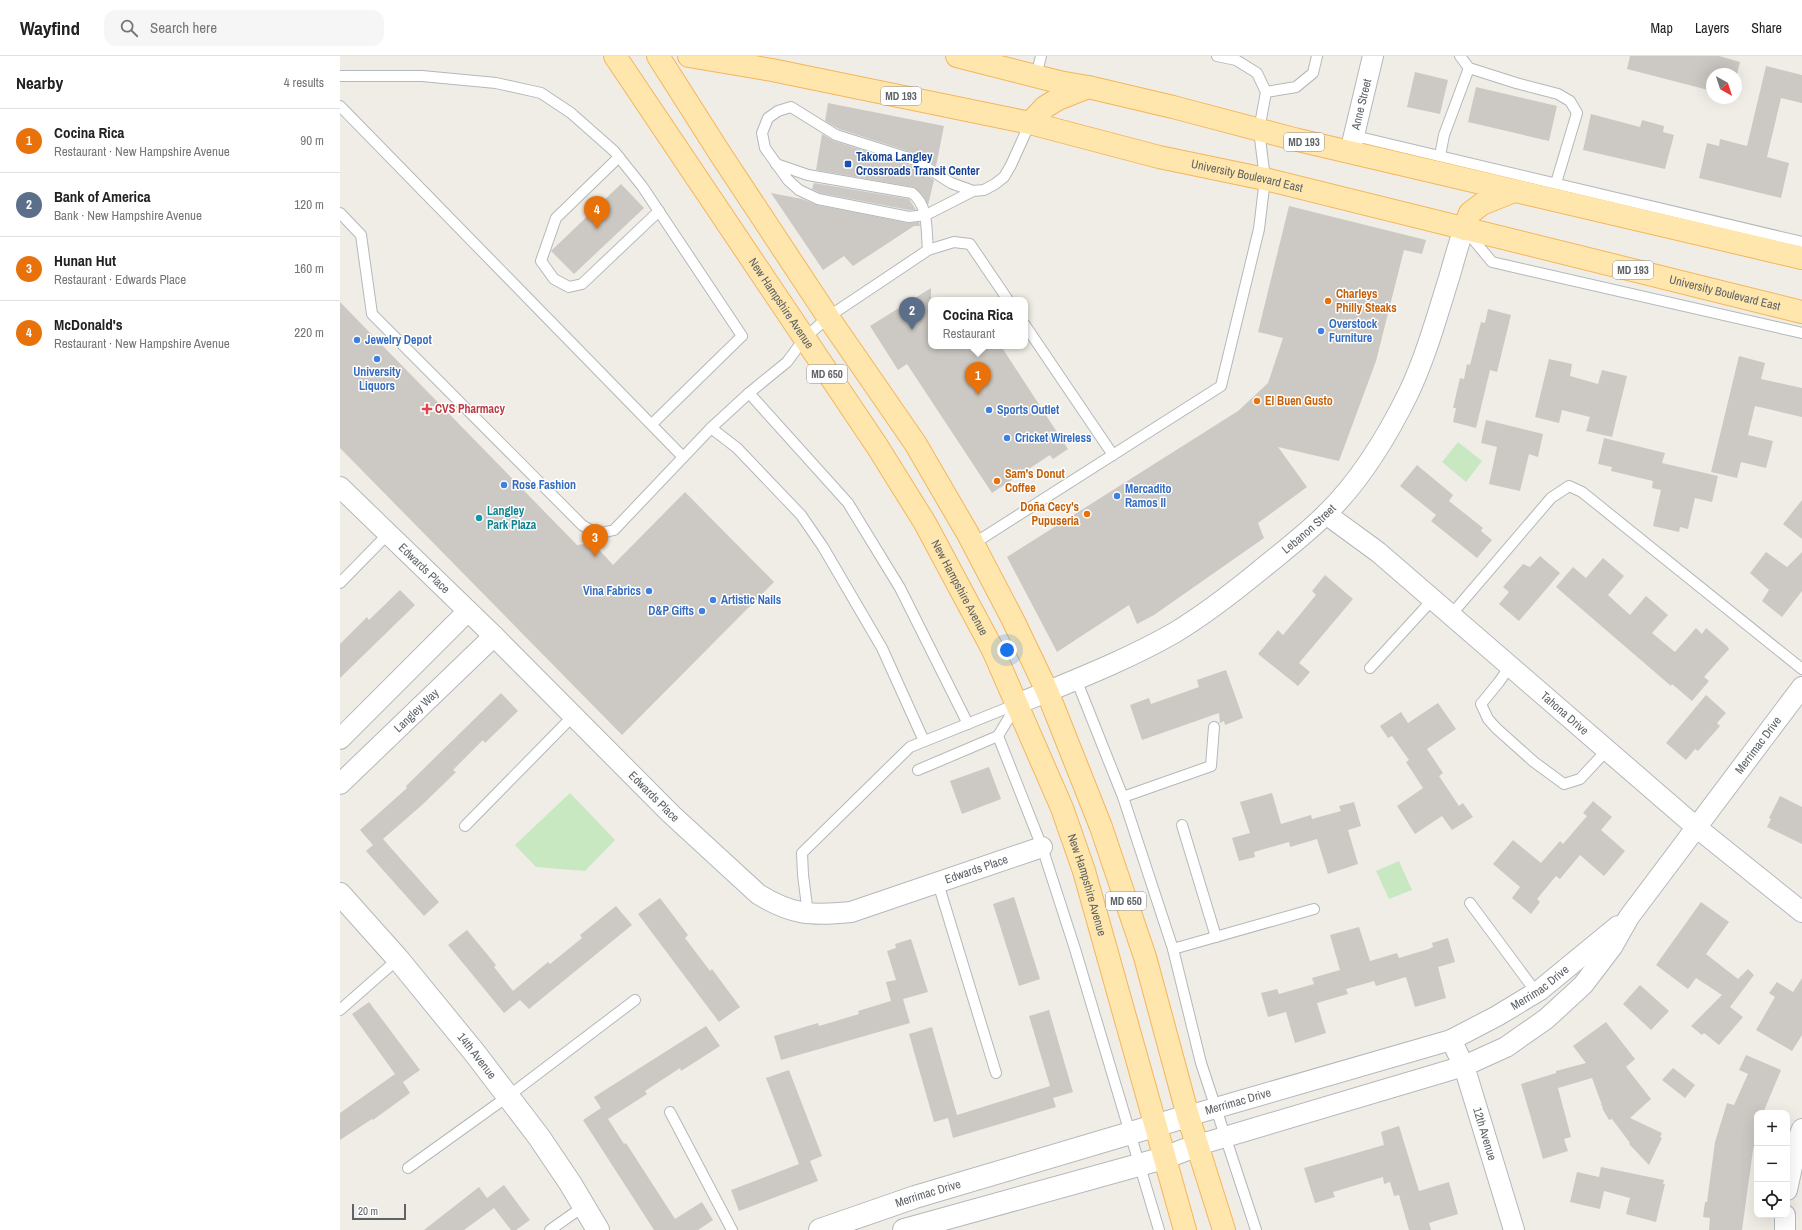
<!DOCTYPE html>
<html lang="en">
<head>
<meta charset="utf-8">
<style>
	body { margin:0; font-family:"Archivo Narrow",sans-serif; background:#f6f6f6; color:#222 }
	.controls { position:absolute; right:12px; bottom:12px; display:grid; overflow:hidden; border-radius:8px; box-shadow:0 4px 16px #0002 }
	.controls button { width:36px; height:36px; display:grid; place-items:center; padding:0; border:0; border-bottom:1px solid #e0e0e0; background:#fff; color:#222; font:20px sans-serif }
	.compass { position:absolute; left:1366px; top:12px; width:36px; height:36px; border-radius:50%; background:#fff; box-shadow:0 4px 16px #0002; rotate:141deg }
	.scale { position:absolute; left:12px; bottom:10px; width:54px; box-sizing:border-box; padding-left:4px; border:2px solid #5e6367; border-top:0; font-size:11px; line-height:14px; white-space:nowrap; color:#5e6367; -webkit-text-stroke:3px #fff; paint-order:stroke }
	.you { position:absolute; left:667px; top:594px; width:14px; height:14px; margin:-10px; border:3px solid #fff; border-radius:50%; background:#1a73e8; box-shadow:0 0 0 6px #1a73e833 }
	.badge { display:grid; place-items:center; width:26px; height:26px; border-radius:50%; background:#ee2f3a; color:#fff; font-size:13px; font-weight:700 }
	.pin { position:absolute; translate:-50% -33px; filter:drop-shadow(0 1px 2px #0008) }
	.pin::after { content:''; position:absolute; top:21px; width:14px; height:12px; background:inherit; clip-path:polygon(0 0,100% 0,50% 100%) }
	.popup { position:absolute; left:588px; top:241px; width:100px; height:52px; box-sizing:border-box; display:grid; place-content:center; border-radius:8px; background:#fff; filter:drop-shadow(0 1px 3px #0005); font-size:13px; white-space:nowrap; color:#767676 }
	.popup b { font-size:15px; color:#222 }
	.popup::after { content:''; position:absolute; left:50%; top:100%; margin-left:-8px; border:8px solid transparent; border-top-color:#fff }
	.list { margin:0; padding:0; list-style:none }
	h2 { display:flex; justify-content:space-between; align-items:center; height:52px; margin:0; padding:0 16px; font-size:17px }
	h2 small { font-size:13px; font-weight:400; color:#767676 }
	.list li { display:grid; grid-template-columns:26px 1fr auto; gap:12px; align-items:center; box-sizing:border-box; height:64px; padding:0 16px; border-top:1px solid #e0e0e0 }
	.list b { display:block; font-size:15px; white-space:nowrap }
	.list p { margin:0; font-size:13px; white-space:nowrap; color:#767676 }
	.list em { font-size:13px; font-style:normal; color:#767676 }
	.icon { flex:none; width:22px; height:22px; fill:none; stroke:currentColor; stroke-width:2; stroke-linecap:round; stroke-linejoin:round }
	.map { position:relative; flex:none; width:1462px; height:1174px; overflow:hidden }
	header { display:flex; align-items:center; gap:24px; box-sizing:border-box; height:56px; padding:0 20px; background:#fff; border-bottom:1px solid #e0e0e0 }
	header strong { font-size:19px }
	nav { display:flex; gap:22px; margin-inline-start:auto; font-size:14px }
	.search { width:280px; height:36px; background:#f6f6f6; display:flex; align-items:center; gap:10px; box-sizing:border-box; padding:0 14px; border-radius:12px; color:#767676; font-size:15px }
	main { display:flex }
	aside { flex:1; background:#fff }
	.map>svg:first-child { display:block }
	.green { fill:#c8e8c2 }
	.building { fill:#ccc8c3 }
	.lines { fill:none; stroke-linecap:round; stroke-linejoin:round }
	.service-casing { stroke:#b3b8bb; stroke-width:12 }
	.minor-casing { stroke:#b3b8bb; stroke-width:22 }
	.tertiary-casing { stroke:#b3b8bb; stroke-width:24 }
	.primary-casing { stroke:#f5b55b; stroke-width:24 }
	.service { stroke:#fff; stroke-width:10 }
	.minor { stroke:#fff; stroke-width:20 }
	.tertiary { stroke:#fff; stroke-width:22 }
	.primary { stroke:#ffe6ac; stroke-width:22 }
	.transit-dot { fill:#1a4fb4; stroke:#fff; stroke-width:1.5 }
	.food-dot { fill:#e8710a; stroke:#fff; stroke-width:1.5 }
	.shop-dot { fill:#3f7fe0; stroke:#fff; stroke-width:1.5 }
	.health-dot { fill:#e0444e; stroke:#fff; stroke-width:1.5 }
	.culture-dot { fill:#0f9aa8; stroke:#fff; stroke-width:1.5 }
	.labels { text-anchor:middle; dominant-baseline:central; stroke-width:3; stroke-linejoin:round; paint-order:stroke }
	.shield { fill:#fff; stroke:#8e9295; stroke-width:1 }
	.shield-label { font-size:11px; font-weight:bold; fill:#5e6367 }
	.street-label { font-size:12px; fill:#5e6367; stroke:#fff }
	.transit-label { font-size:12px; font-weight:bold; fill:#164399; stroke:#fff; text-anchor:start }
	.food-label { font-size:12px; font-weight:bold; fill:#c56008; stroke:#fff; text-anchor:start }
	.shop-label { font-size:12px; font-weight:bold; fill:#366cbe; stroke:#fff; text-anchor:start }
	.health-label { font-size:12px; font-weight:bold; fill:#be3a42; stroke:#fff; text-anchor:start }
	.culture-label { font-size:12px; font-weight:bold; fill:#0d838f; stroke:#fff; text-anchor:start }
</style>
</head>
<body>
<header>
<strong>Wayfind</strong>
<div class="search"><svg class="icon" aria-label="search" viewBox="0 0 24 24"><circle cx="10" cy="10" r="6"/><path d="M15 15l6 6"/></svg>Search here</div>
<nav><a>Map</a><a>Layers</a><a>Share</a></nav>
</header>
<main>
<aside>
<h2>Nearby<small>4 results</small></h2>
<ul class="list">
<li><span class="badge" style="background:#e8710a">1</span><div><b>Cocina Rica</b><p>Restaurant · New Hampshire Avenue</p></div><em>90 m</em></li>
<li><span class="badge" style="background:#5c6f8a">2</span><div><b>Bank of America</b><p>Bank · New Hampshire Avenue</p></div><em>120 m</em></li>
<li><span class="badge" style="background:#e8710a">3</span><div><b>Hunan Hut</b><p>Restaurant · Edwards Place</p></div><em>160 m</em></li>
<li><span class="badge" style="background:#e8710a">4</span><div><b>McDonald's</b><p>Restaurant · New Hampshire Avenue</p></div><em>220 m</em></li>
</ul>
</aside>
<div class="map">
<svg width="1462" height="1174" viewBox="0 0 1462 1174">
	<rect width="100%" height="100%" fill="#f0ede6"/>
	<g class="green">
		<polygon points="1118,386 1142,405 1126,426 1102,406"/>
		<polygon points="230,737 275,784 245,815 196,811 175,789"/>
		<polygon points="1059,805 1072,834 1049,843 1036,815"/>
	</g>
	<g class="building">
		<polygon points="1290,0 1379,0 1400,6 1396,22 1396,18 1372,18 1372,35 1287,13"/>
		<polygon points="1426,10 1462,19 1462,47 1441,42 1427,101 1449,107 1441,142 1359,122 1367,87 1379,90 1380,83 1407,90"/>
		<polygon points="1075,16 1108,24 1100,58 1067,51"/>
		<polygon points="1136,31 1217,50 1209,85 1128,66"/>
		<polygon points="488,47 604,70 596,110 577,98 499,73 485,65"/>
		<polygon points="1251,58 1300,71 1302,64 1324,70 1323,76 1334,79 1325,113 1243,94"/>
		<polygon points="482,78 494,85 572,110 594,124 588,149 582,138 573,131 476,114"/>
		<polygon points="474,127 569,143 576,154 569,154 480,137 472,133"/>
		<polygon points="281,128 304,152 234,218 211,195 212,194"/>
		<polygon points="431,137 462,143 477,149 568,167 579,166 580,170 574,170 513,210 504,200 483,214"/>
		<polygon points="949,150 1086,184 1082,198 1064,194 1036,305 999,405 938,391 967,431 918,467 924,482 814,559 797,568 789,549 717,596 667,501 898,355 928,327 943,282 918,276"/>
		<polygon points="591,232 591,290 661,290 728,393 713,403 710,399 652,437 567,308 558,314 530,270"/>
		<polygon points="0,246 237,489 253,487 273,509 345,436 434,526 282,679 0,392"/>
		<polygon points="1148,253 1171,259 1157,316 1150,314 1136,372 1113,366 1116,352 1113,352 1120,322 1124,323 1127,308 1130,309 1141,266 1145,267"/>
		<polygon points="1399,300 1425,307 1421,323 1462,332 1462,361 1415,350 1408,379 1433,385 1426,412 1401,406 1397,422 1371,416"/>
		<polygon points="1209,303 1232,308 1230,320 1258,328 1262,314 1287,320 1272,381 1246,375 1250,361 1222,354 1219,367 1195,361"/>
		<polygon points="1146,364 1203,378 1198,401 1189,398 1180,435 1149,428 1157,391 1141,387"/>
		<polygon points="1264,382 1325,397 1322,407 1378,420 1372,446 1355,442 1348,473 1340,471 1339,476 1313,470 1321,434 1312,432 1313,425 1271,415 1272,411 1258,408"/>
		<polygon points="1077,409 1113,439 1109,445 1143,472 1141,475 1152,484 1137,502 1091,465 1096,459 1060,430"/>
		<polygon points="1462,444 1462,483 1443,468"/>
		<polygon points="1426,496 1447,511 1462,496 1462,535 1442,561 1422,545 1429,534 1410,517"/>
		<polygon points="1200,500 1220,517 1179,565 1159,548 1169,536 1163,531 1183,508 1190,511"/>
		<polygon points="1263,502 1284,520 1268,539 1290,559 1306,540 1328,559 1312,577 1335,596 1356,572 1362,578 1366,572 1387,590 1389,593 1364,621 1369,625 1352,645 1332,628 1331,630 1216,531 1233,511 1246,522"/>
		<polygon points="985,519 1013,543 959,607 970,616 958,630 918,598 938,574 943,579 976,539 972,535"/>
		<polygon points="60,534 75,549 0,622 0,588 27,561 29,564"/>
		<polygon points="886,614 903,662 885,669 884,665 880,667 879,657 802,684 790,649 809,642 811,648 859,631 857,624"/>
		<polygon points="161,637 178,655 145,687 143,684 113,714 116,716 82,749 43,783 99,846 84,860 26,795 33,789 20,774 67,732 66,730"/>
		<polygon points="1366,639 1386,657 1377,667 1380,670 1358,695 1355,693 1346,704 1326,687"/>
		<polygon points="1098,647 1116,673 1087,693 1103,717 1099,720 1119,750 1123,747 1133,761 1112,774 1102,760 1075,778 1057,750 1083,732 1066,706 1069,704 1052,680 1048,682 1040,670 1061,656 1068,667"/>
		<polygon points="649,711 661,743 622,758 610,725"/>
		<polygon points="932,737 941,768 971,759 972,763 1001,755 999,750 1014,746 1021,770 1008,774 1018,808 988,818 977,783 950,791 949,786 914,796 915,801 899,805 892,782 910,777 900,746"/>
		<polygon points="1440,740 1462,751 1462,788 1427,771 1431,763 1429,762"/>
		<polygon points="1253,745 1272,761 1261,774 1285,795 1264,820 1240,799 1220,823 1216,820 1197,843 1200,846 1191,858 1172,842 1180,831 1153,808 1173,784 1201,807 1220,785 1223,788 1247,760 1243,757"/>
		<polygon points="674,841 700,923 679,930 653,848"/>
		<polygon points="320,842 348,879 345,882 370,915 372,913 400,951 379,966 298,858"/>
		<polygon points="1361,846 1389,866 1366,898 1398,923 1408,913 1414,919 1390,951 1403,961 1379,989 1364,977 1362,979 1351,970 1382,939 1356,922 1348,933 1316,909"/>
		<polygon points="276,850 292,869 189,953 180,944 164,957 108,889 127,874 156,909 154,911 173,935 208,906 210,908 242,882 240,879"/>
		<polygon points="1019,871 1030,905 1057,897 1059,902 1089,893 1093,891 1092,887 1108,882 1115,906 1098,911 1106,942 1075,951 1066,921 1036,930 1034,925 1006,933 1008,938 977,947 986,977 955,987 946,956 928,961 921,937 937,933 939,938 974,928 972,922 1000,914 990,879"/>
		<polygon points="571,883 588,936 563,943 570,967 441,1004 434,980 478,967 479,970 519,958 518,955 551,945 546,926 556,924 547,895 556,892 555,888"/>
		<polygon points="1462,922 1462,979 1452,995 1416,974 1435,941 1429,937 1437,926 1453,936"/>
		<polygon points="1300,929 1329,955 1311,974 1283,948"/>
		<polygon points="29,946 80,1014 63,1026 70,1037 33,1064 32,1063 0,1084 0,1057 55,1018 12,958"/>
		<polygon points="709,954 733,1036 713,1042 716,1051 613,1082 608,1062 594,1066 569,978 592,971 617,1059 710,1030 689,960"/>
		<polygon points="1266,966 1295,1003 1286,1011 1311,1043 1290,1062 1322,1077 1320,1081 1322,1082 1309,1109 1289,1088 1290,1087 1272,1063 1269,1064 1262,1052 1263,1051 1260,1048 1262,1049 1252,1022 1218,1032 1231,1081 1224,1083 1228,1095 1203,1103 1181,1028 1216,1017 1216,1015 1246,1007 1233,990"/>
		<polygon points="366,970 380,990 341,1015 340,1012 305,1035 307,1038 268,1063 284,1088 286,1087 335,1163 362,1146 373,1164 358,1174 314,1174 243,1064 261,1052 254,1041"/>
		<polygon points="1406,999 1441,1014 1423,1057 1417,1057 1417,1080 1413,1094 1402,1174 1369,1174 1370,1162 1363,1161 1365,1146 1367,1146 1375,1086 1387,1047 1394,1049 1408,1018 1399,1014"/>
		<polygon points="1333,1012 1355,1029 1345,1042 1322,1024"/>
		<polygon points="449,1014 482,1100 470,1105 478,1125 399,1155 391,1134 459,1108 426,1022"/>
		<polygon points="1059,1070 1079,1135 1109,1126 1118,1158 1089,1167 1091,1174 1069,1174 1059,1139 1054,1140 1050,1126 1044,1128 1043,1121 993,1136 995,1141 975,1147 964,1112 1044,1089 1041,1076"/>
		<polygon points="1261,1111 1324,1124 1323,1128 1325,1128 1316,1166 1286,1158 1290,1142 1264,1135 1260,1153 1230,1146 1237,1116 1259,1121"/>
		<polygon points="164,1129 190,1164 176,1174 171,1174 154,1152 124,1174 84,1174 139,1131 147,1142"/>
	</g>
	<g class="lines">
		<g class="service-casing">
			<g id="service">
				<polyline points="1120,0 1129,12 1176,27 1218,38 1230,45 1237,57 1216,127"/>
				<polyline points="0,20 82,20 156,27 201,37 231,57 274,95 302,130 402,280 312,368"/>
				<polyline points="696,20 701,0"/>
				<polyline points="926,36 956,31 973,17 977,0"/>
				<polyline points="0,50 343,401"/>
				<polyline points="1015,80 1462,186"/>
				<polyline points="1100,100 1104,79 1129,12"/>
				<polyline points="279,101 216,162 201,205 214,223 229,231 242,228 319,155"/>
				<path d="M436,108L468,119L572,137C589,150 586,174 588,194"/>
				<polyline points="633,135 611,127 575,104 496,79 451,51 438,55 428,62 422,77 425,92 448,124 459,134 478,143 569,161 586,159 633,135 644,134 655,128 664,121 671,109 690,67"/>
				<polyline points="0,157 21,179 32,258 242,469 257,478 274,474 371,372 409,337 447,306 464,283 488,261 588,194 614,186 630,188 668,244"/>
				<polyline points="1127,176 1152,206 1462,277"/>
				<polyline points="685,269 773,399"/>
				<polyline points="409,337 508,447 560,532 628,668"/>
				<polyline points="371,372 397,392 461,459 483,491 542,592 584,685"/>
				<polyline points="633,488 881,330 919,173 925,123 919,74 926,36 917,17 896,4 877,0"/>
				<polyline points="0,527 48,478"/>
				<polyline points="1111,559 1211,442 1229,430 1242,436 1462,613"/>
				<polyline points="1170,610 1159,626 1141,648 1148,663 1156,672 1194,706 1224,728 1240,723 1267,694"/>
				<polyline points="1030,612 1093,543"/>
				<polyline points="736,623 783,741 833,893 861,1007 916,1174"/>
				<polyline points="658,680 702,791 735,893 819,1174"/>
				<polyline points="578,714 658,680 676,650"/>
				<polyline points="783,741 871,710 874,671"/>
				<polyline points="842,769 876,881"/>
				<polyline points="125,770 233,660"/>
				<polyline points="598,827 656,1017"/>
				<polyline points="1130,847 1196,936"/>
				<polyline points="468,858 463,819 462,797 570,691 677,648"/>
				<polyline points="833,893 974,853"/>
				<polyline points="0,954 58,903"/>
				<polyline points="330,1056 392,1174"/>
				<polyline points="68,1112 167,1041 295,944"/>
				<polyline points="210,1174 244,1150"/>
			</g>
		</g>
		<g class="minor-casing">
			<g id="minor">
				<path id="s1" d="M1010,96L1033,0"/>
				<path id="s2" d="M0,431L154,580L331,758L418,838C452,859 471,860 511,856L702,791"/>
				<path id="s3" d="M986,458L1038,496L1356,771L1462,856"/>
				<path id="s4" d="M677,648C730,626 785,605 834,577C864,559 891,538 918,516C941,497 965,479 986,458C1021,424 1048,379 1069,336C1086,300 1097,260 1109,222C1114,205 1118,189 1124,173"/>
				<polyline points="0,683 128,555"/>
				<path id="s5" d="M0,728L154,580"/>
				<path id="s6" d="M1111,984L1124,1010L1174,1174"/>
				<path id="s7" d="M848,1060L1111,984L1157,960L1200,934L1278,870"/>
				<path id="s8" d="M858,1089L1124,1010L1166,991L1206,963L1243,929L1272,891L1289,861L1462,631"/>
				<polyline points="1447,1134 1458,1083 1462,1073"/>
				<polyline points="1445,1159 1445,1174"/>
			</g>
		</g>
		<g class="tertiary-casing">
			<g id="tertiary">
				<path id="s9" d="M0,838L58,903L134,996L199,1081L230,1127L258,1174"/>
				<path id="s10" d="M480,1174L575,1141L848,1060"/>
				<polyline points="564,1174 824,1102 858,1089"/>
			</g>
		</g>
		<g class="primary-casing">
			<g id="primary">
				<path id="s11" d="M275,0L537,390L585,467L653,594L722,752L744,815L845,1174"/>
				<polyline points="318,0 381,99 488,261 575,387 628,478 673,564 707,635 761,771 805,901 848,1060 884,1174"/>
				<path id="s12" d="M349,0L432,14L690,67L819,101L925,123L1462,256"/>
				<polyline points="617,0 719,26 748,31 833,51 958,84 1462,202"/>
				<polyline points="690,67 705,51 718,43 748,31"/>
				<polyline points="1124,173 1130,157 1142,148 1174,135"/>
			</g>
		</g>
		<use href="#service" class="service"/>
		<use href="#minor" class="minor"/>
		<use href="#tertiary" class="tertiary"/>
		<use href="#primary" class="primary"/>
	</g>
	<rect class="transit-dot" x="504" y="104" width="8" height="8" rx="2"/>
	<g class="food-dot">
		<circle cx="988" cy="245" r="4"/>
		<circle cx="917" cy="345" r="4"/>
		<circle cx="657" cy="425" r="4"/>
		<circle cx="747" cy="458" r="4"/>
	</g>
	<g class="shop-dot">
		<circle cx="981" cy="275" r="4"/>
		<circle cx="17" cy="284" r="4"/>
		<circle cx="37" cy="303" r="4"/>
		<circle cx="649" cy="354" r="4"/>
		<circle cx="667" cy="382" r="4"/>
		<circle cx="164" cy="429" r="4"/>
		<circle cx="777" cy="440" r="4"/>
		<circle cx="309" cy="535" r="4"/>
		<circle cx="373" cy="544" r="4"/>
		<circle cx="362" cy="555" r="4"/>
	</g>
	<path class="health-dot" d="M85 347h4v4h4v4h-4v4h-4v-4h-4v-4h4z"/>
	<circle class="culture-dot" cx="139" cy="462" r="4"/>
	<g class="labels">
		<g class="shield">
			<rect x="541" y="31" width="40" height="18" rx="3"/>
			<rect x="944" y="77" width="40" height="18" rx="3"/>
			<rect x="1273" y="205" width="40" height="18" rx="3"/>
			<rect x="467" y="309" width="40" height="18" rx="3"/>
			<rect x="766" y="836" width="40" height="18" rx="3"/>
		</g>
		<g class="shield-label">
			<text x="561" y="40">MD 193</text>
			<text x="964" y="86">MD 193</text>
			<text x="1293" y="214">MD 193</text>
			<text x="487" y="318">MD 650</text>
			<text x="786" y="845">MD 650</text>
		</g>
		<g class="street-label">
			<text stroke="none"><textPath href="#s1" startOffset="49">Anne Street</textPath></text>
			<text stroke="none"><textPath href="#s12" startOffset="571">University Boulevard East</textPath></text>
			<text stroke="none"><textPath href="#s12" startOffset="1063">University Boulevard East</textPath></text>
			<text stroke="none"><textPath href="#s11" startOffset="298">New Hampshire Avenue</textPath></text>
			<text stroke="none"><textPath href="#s4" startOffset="343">Lebanon Street</textPath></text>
			<text stroke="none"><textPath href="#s2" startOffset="117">Edwards Place</textPath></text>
			<text stroke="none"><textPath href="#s11" startOffset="634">New Hampshire Avenue</textPath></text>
			<text stroke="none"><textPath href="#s5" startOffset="106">Langley Way</textPath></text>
			<text stroke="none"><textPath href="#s3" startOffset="311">Tahona Drive</textPath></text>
			<text stroke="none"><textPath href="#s8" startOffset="720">Merrimac Drive</textPath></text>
			<text stroke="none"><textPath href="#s2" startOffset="441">Edwards Place</textPath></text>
			<text stroke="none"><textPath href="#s2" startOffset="813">Edwards Place</textPath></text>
			<text stroke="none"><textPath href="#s11" startOffset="958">New Hampshire Avenue</textPath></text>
			<text stroke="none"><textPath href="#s7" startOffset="377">Merrimac Drive</textPath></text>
			<text stroke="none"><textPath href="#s9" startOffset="212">14th Avenue</textPath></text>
			<text stroke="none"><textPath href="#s7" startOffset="52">Merrimac Drive</textPath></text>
			<text stroke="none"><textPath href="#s6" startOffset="100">12th Avenue</textPath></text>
			<text stroke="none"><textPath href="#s10" startOffset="114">Merrimac Drive</textPath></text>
		</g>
		<g class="transit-label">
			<text x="516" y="101">Takoma Langley<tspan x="516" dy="14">Crossroads Transit Center</tspan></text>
		</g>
		<g class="food-label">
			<text x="996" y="238">Charleys<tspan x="996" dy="14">Philly Steaks</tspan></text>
			<text x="925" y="345">El Buen Gusto</text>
			<text x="665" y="418">Sam's Donut<tspan x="665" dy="14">Coffee</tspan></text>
			<text x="739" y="451" text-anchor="end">Doña Cecy's<tspan x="739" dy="14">Pupuseria</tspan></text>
		</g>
		<g class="shop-label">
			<text x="989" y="268">Overstock<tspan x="989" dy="14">Furniture</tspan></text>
			<text x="25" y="284">Jewelry Depot</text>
			<text x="37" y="316" text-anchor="middle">University<tspan x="37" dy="14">Liquors</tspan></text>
			<text x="657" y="354">Sports Outlet</text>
			<text x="675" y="382">Cricket Wireless</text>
			<text x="172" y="429">Rose Fashion</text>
			<text x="785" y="433">Mercadito<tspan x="785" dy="14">Ramos II</tspan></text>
			<text x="301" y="535" text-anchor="end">Vina Fabrics</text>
			<text x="381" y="544">Artistic Nails</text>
			<text x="354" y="555" text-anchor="end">D&amp;P Gifts</text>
		</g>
		<g class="health-label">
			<text x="95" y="353">CVS Pharmacy</text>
		</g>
		<g class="culture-label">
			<text x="147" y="455">Langley<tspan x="147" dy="14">Park Plaza</tspan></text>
		</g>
	</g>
</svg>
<div class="controls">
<button>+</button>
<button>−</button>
<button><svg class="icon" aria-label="locate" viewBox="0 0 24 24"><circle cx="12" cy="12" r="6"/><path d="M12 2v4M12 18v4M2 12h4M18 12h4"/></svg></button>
</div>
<svg class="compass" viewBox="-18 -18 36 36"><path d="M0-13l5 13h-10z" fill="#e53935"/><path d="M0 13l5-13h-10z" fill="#767676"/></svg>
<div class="scale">20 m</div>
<div class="you"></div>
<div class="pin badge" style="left:638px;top:339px;background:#e8710a">1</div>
<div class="popup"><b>Cocina Rica</b>Restaurant</div>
<div class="pin badge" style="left:572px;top:274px;background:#5c6f8a">2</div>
<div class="pin badge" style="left:255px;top:501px;background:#e8710a">3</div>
<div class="pin badge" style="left:257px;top:173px;background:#e8710a">4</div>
</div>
</main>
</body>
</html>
